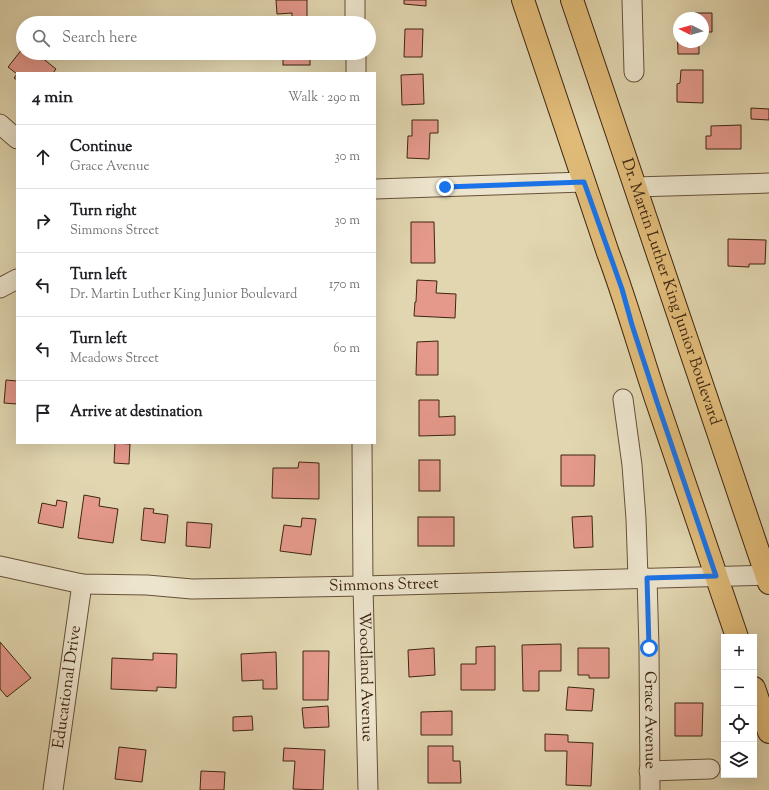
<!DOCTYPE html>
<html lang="en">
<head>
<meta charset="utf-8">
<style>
	body { margin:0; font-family:"Sorts Mill Goudy",serif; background:#f2f2f2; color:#202124 }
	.controls { position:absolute; right:12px; bottom:12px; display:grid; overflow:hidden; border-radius:0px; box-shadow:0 4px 16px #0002 }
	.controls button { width:36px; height:36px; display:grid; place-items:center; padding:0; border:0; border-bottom:1px solid #e0e0e0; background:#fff; color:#202124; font:20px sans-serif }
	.compass { position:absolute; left:673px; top:12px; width:36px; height:36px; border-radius:50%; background:#fff; box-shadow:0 4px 16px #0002; rotate:276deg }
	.stop { position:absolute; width:12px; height:12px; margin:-9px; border:3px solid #1a73e8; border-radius:50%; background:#fff }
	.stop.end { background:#1a73e8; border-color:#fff; box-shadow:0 1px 4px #0008 }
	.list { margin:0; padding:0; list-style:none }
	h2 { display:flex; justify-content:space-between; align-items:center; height:52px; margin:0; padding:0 16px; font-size:17px }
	h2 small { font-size:13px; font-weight:400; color:#757577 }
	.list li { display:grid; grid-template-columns:26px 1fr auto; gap:12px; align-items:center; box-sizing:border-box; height:64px; padding:0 16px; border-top:1px solid #e0e0e0 }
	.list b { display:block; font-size:15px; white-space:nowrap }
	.list p { margin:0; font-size:13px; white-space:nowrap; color:#757577 }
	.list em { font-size:13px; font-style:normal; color:#757577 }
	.icon { flex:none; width:22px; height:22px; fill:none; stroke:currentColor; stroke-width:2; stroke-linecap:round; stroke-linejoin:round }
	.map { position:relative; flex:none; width:769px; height:790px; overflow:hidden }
	.search { position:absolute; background:#fff; box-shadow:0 4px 16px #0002; left:16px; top:16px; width:360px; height:44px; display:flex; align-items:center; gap:10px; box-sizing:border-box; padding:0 14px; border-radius:22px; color:#757577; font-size:15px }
	.panel { position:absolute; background:#fff; box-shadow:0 4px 16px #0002; left:16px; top:72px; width:360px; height:372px; border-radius:0px }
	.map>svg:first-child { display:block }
	.building { fill:#e5998b; stroke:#3e2511 }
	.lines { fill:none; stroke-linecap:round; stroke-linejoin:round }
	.minor-casing { stroke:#675139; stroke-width:21 }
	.major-casing { stroke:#3e2511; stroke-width:24 }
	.minor { stroke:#ece4cc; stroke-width:19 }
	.major { stroke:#e0bb78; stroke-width:22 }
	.route { stroke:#1a73e8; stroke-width:5 }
	.labels { text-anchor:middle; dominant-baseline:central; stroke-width:4; stroke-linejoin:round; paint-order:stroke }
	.street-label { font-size:16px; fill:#3e2511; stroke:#ece4cc }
</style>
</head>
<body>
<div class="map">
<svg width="769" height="790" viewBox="0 0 769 790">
	<rect width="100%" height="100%" fill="#e1d6b0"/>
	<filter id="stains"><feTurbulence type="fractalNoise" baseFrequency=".005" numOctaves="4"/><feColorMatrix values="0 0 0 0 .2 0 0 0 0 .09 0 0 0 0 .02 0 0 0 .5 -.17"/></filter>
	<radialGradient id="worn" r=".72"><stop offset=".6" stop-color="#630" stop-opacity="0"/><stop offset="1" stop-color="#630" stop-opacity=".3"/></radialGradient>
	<g class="building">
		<polygon points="276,0 307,0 307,17 292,18 292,13 277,14"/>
		<polygon points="404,0 426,0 426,6 404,4"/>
		<polygon points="695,13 712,13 712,32 703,32 703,18 695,18"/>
		<polygon points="677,23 679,23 679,42 699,42 699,54 678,54"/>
		<polygon points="405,29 423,29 422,57 404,57"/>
		<polygon points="23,48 23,53 36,53 56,69 53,73 17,73 17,80 14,78 17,74 8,67"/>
		<rect x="283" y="53" width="27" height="12"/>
		<polygon points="681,70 703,70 703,103 677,102 677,84 680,83"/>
		<polygon points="423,74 424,104 402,105 401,75"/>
		<polygon points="751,108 769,109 769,120 751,119"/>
		<polygon points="412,120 438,120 438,133 430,133 429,159 407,158 408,136 412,136"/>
		<polygon points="741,125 741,149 706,149 706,136 711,136 711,126"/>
		<polygon points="411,222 434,222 435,263 411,263"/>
		<polygon points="728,239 766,240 765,264 749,264 749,267 728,266"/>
		<polygon points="417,280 437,281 436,293 456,294 455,318 414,316 415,302 416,302"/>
		<polygon points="438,341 438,375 416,375 417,342"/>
		<polygon points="6,380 17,381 17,404 4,403"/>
		<polygon points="419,400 439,400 439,417 455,416 455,435 419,436"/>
		<polygon points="115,443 130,444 129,464 114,463"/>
		<polygon points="561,455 595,455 594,486 561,486"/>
		<rect x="419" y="460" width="21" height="31"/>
		<polygon points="299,462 319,463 319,499 272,498 273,468 298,468"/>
		<polygon points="84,495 100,498 99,506 118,509 113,543 78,538"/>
		<polygon points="57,500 67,502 63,528 38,523 42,503 56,506"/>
		<polygon points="144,508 154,509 153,513 168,515 165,543 141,540"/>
		<polygon points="592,516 593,547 574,548 572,517"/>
		<rect x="418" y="517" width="36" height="29"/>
		<polygon points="302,518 316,519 311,555 280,551 284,525 301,527"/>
		<polygon points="187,522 212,524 210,548 186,546"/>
		<polygon points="0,642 31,678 7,697 0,689"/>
		<polygon points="561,644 561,671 539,671 539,691 523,691 522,645"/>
		<polygon points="495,646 495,690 461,690 461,664 476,664 476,647"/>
		<polygon points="434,648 435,675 409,677 408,650"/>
		<polygon points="578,648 609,648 609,678 589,678 589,675 578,675"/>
		<polygon points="303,651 329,651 328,700 303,700"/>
		<polygon points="276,652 277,689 263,689 263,680 242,681 241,654"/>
		<polygon points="153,653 177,654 176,688 157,687 157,691 111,689 112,658 153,660"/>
		<polygon points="568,687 594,689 592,711 566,710"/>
		<polygon points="675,703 703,703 702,736 675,736"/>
		<polygon points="328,706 329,727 304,728 302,708"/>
		<polygon points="452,711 452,735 421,735 421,712"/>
		<polygon points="252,716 253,730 233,731 233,717"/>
		<polygon points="545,734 568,735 568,742 593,743 591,786 566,785 567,751 545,751"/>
		<polygon points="428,746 453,746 453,761 460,761 461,783 428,783"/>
		<polygon points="119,747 146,750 142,782 115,779"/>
		<polygon points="284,748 325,750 323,790 293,789 295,761 283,761"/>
		<polygon points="201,771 225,772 224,790 200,790"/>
	</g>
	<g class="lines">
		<g class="minor-casing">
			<g id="minor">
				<polyline points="355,0 355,23"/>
				<polyline points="632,0 634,72"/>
				<polyline points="356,53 356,73"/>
				<polyline points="0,124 17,139"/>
				<polyline points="635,187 769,183"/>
				<polyline points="375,189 584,182"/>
				<polyline points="0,288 17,279"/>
				<polyline points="623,399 632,465 636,519 638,578"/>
				<path id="s1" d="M362,443L363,586L368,790"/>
				<path id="s2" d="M0,566L82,584L147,585L192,589L363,586L769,575"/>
				<path id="s3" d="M647,578L649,648L650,790"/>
				<polyline points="649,771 710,769"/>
				<path id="s4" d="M53,790L82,584"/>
			</g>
		</g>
		<g class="major-casing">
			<g id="major">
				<path d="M523,0L608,253C626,301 640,351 656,399C683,479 710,558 737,637"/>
				<path id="s5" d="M572,0L769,583"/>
				<polyline points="754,688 769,732"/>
			</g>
		</g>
		<use href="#minor" class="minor"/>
		<use href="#major" class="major"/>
	</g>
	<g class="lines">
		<polyline class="route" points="445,187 584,182 622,289 632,325 657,402 716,576 647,578 649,648"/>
	</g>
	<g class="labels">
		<g class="street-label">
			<text stroke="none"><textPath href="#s5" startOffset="308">Dr. Martin Luther King Junior Boulevard</textPath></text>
			<text stroke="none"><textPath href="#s2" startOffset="386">Simmons Street</textPath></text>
			<text stroke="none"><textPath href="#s1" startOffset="234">Woodland Avenue</textPath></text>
			<text stroke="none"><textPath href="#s4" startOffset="104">Educational Drive</textPath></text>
			<text stroke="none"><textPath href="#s3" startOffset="142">Grace Avenue</textPath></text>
		</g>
	</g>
	<rect width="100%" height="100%" filter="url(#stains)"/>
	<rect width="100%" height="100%" fill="url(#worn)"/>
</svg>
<div class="controls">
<button>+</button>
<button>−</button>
<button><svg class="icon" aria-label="locate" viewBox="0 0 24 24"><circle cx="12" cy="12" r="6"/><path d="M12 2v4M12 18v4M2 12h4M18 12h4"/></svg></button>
<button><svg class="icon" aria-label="layers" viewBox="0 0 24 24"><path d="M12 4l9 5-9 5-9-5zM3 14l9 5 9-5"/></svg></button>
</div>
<svg class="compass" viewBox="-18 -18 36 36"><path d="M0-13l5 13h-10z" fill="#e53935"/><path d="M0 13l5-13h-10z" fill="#757577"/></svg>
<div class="stop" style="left:649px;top:648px"></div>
<div class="stop end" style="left:445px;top:187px"></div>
<div class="search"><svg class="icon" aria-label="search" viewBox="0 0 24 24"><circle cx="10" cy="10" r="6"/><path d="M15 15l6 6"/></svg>Search here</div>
<section class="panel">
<h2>4 min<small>Walk · 290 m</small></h2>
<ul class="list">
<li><svg class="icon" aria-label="ahead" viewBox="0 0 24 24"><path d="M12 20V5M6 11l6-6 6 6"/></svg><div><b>Continue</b><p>Grace Avenue</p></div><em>30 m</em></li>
<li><svg class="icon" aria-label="right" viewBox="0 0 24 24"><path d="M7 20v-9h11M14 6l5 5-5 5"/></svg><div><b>Turn right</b><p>Simmons Street</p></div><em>30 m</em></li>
<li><svg class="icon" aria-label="left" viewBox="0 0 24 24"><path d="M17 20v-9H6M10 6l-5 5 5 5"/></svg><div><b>Turn left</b><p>Dr. Martin Luther King Junior Boulevard</p></div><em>170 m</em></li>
<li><svg class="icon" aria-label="left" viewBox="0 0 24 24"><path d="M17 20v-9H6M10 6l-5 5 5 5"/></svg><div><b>Turn left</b><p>Meadows Street</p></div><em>60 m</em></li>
<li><svg class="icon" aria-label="arrive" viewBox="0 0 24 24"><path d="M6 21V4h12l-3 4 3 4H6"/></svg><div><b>Arrive at destination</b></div></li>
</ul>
</section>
</div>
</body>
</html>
